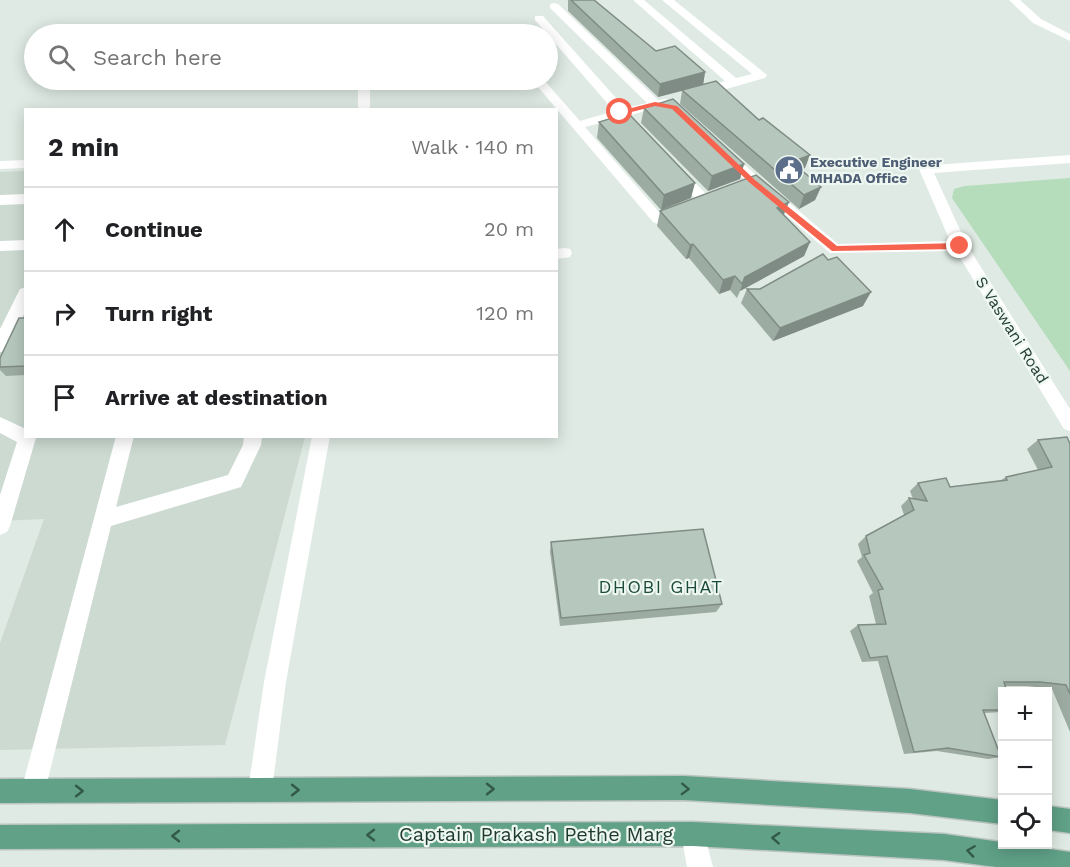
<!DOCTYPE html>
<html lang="en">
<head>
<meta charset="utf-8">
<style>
	body { margin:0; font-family:"Work Sans",sans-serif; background:#f2f2f2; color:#202124 }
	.controls { position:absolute; right:18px; bottom:18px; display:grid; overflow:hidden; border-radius:0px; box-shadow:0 3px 15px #0003 }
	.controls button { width:54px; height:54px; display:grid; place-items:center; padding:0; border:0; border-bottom:2px solid #e0e0e0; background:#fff; color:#202124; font:30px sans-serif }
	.stop { position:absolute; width:18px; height:18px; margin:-14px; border:4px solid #f6644f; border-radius:50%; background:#fff }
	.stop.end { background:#f6644f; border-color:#fff; box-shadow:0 2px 6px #0008 }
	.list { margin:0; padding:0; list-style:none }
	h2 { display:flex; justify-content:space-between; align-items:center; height:78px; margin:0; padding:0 24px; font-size:26px }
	h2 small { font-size:20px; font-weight:400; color:#757577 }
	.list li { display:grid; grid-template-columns:39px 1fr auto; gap:18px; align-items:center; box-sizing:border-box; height:84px; padding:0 24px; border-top:2px solid #e0e0e0 }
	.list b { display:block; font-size:22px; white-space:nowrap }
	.list em { font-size:20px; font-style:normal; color:#757577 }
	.icon { flex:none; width:33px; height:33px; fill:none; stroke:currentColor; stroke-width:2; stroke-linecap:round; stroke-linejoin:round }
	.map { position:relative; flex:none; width:1070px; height:867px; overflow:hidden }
	.search { position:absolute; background:#fff; box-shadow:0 3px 15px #0003; left:24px; top:24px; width:534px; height:66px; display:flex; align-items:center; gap:15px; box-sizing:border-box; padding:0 21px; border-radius:33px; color:#757577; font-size:22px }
	.panel { position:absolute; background:#fff; box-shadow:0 3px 15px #0003; left:24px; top:108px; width:534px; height:330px; border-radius:0px }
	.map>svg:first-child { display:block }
	.built { fill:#ccdad2 }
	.green { fill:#b5dcbb }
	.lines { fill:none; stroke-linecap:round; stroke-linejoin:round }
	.major-casing { stroke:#bcc4c1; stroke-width:3 }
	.minor { fill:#fff; fill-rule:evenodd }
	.major { fill:#60a188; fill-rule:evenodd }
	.wall { fill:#9daca3 }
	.shaded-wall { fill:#7f8c85 }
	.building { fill:#b6c8be; stroke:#7f8c85; stroke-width:1.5 }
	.oneway { stroke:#32594a }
	.route { fill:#f6644f }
	.labels { text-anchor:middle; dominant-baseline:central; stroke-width:4.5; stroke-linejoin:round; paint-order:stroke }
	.far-service-label { font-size:14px; font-weight:bold; fill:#4e5e75; stroke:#eef7f1; text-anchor:start }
	.street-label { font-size:16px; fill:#1f3a2f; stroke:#eef7f1 }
	.neighbourhood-label { font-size:18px; letter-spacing:1.5px; fill:#1b4c3a; stroke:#eef7f1 }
	.near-street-label { font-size:20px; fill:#1f3a2f; stroke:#eef7f1 }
</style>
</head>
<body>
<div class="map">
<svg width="1070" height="867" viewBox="0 0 1070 867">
	<rect width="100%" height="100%" fill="#deeae3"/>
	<polygon class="built" points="25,171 26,436 305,437 225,745 0,750 0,643 44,519 0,521 0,172"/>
	<polygon class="green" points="1070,178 1070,371 952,198 954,189 965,186"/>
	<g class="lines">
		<g class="major-casing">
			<g id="major">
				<polygon points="684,776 910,789 1002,800 1002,824 910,813 684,800 0,803 0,779"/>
				<polygon points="1048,806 1070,809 1070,833 1048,830"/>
				<polygon points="693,822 944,834 1070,852 1070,867 996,867 944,860 693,846 0,849 0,825"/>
			</g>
		</g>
		<g class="minor">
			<polygon points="633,0 644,0 736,78 752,74 662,0 674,0 767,75 765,78 698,97 694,96 694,90 725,81"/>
			<polygon points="1009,0 1020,0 1041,19 1070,34 1070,41 1033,23"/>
			<polygon points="554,3 558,4 658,100 667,99 668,103 678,105 684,111 678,115 656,108 631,115 645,132 639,136 634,135 620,118 585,127 660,213 681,205 686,207 688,210 686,213 658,224 653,222 532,80 544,80 580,121 614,111 535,20 535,16 543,16 625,108 647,103 550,8 550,4"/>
			<rect x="358" y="80" width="12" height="30"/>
			<polygon points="724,151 729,152 838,244 950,241 919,169 921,166 1070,155 1070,163 934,173 967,245 1070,409 1070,431 1064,429 956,251 830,253 719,158 717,155 719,152"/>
			<polygon points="26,160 26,168 0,169 0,161"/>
			<polygon points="677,168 682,169 710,198 712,201 710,204 700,204 672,175 670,172"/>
			<polygon points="26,194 26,204 0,205 0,195"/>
			<polygon points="26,240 26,250 0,251 0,241"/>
			<polygon points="565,248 570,249 572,253 570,257 556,259 556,249"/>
			<polygon points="26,287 26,310 6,351 0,352 0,329 20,289"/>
			<polygon points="0,417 26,429 26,436 36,438 10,526 7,532 0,535 0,495 17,442 0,433"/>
			<polygon points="116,436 134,436 116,507 228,475 243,445 244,436 262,436 261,445 241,487 111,526 45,791 42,800 33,803 24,800 21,791"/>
			<polygon points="312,436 330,436 286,682 272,790 269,799 260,802 251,799 248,790 264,682"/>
			<polygon points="693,822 702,825 713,867 687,867 681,834 684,825"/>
		</g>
		<use href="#major" class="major"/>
	</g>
	<g class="wall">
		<polygon points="568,0 594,0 656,51 705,72 703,85 805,168 801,169 821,187 815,200 799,209 680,104 682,91 658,97 568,11"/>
		<polygon points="644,108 744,164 740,179 708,191 641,123"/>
		<polygon points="599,122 691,198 661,210 597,138"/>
		<polygon points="660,211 784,215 810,242 804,256 740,291 737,298 730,290 719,294 689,258 686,259 657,226"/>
		<polygon points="747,289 863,306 773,341 741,303"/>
		<polygon points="26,318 26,375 6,376 0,370 0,358"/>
		<polygon points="1038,440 1070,444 1070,732 1052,689 1027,686 1005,686 1002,692 1002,712 984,713 1001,757 988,759 937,751 904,754 878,661 862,662 850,631 858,625 876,624 869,596 873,593 857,561 862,557 858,544 866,536 904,515 901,506 909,498 913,499 910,491 918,483 950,487 1000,481 1006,477 1038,470 1027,449"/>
		<polygon points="551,542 722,604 716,612 560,626 550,552"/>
	</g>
	<g class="shaded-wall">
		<polygon points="705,72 703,85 658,97 660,84"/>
		<polygon points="810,155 805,168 787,175 792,162"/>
		<polygon points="744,164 740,179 708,191 712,176"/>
		<polygon points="695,183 691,198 661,210 664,195"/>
		<polygon points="821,187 815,200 799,209 804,195"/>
		<polygon points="789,202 783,217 777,208"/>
		<polygon points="810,242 804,256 740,291 745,277"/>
		<polygon points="693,244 689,258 686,259 690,245"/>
		<polygon points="735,276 730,290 719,294 723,280"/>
		<polygon points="871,292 863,306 773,341 780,328"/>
	</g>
	<g class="building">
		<polygon points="571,0 594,0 656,51 675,46 705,72 660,84"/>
		<polygon points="716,81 759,120 763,118 810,155 792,162 821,187 804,195 682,90"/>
		<polygon points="673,99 744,164 712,176 644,108"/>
		<polygon points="628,113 695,183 664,195 599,122"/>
		<polygon points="756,175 789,202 777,208 810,242 745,277 742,284 735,276 723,280 693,244 690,245 660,211"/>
		<polygon points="823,254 828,260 837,257 871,292 780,328 747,289 760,289"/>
		<polygon points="19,318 26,318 26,366 0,367 0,358"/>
		<polygon points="1067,437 1070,444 1070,694 1066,685 1040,682 1004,682 1007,692 1002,692 1002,710 983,710 1001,757 948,748 914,752 887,656 870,658 858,625 886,624 878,590 883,589 864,555 870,553 866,536 914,510 909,498 927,501 918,483 946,478 950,487 1007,480 1006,477 1052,467 1038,440"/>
		<polygon points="703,529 722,604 561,618 551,542"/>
	</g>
	<defs><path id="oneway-chevron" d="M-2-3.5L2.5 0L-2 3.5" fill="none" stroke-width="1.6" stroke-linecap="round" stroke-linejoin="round" transform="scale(1.5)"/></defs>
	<g class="oneway">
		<use href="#oneway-chevron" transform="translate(490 789)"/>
		<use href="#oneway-chevron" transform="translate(685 789) rotate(2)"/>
		<use href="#oneway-chevron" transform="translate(295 790)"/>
		<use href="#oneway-chevron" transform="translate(79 791)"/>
		<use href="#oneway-chevron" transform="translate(371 835) rotate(180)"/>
		<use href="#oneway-chevron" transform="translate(176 836) rotate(180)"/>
		<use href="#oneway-chevron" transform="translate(776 838) rotate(-177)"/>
		<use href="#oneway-chevron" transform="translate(971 851) rotate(-172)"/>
	</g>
	<polygon class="route" points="655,102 677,106 755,180 837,246 960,243 964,246 960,249 832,251 750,183 672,109 655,106 620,115 616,112"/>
	<defs>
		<g id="civic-disc" transform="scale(1.5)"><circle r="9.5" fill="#5c6f8a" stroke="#eef7f1"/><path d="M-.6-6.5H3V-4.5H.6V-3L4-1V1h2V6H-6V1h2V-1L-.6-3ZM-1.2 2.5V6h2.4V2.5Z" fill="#fff"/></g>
	</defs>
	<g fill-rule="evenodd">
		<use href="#civic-disc" x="789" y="170"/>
	</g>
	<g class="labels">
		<g class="far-service-label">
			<text x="810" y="162">Executive Engineer<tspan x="810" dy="16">MHADA Office</tspan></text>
		</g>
		<g class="street-label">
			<text transform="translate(1012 330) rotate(58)">S Vaswani Road</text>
		</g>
		<g class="neighbourhood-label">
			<text x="661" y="586">DHOBI GHAT</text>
		</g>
		<g class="near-street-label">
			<text x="536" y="834">Captain Prakash Pethe Marg</text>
		</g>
	</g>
</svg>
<div class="controls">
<button>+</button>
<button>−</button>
<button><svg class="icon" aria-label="locate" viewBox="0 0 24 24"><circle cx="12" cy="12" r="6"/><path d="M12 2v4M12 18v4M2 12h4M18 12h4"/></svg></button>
</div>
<div class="stop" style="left:620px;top:112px"></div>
<div class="stop end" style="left:960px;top:246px"></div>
<div class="search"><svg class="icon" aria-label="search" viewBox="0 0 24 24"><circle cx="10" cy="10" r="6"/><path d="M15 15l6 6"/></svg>Search here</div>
<section class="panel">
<h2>2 min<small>Walk · 140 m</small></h2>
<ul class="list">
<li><svg class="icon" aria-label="ahead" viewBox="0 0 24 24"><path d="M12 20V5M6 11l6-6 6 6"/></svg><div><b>Continue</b></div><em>20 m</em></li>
<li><svg class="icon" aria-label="right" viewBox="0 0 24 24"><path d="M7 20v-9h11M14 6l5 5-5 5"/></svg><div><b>Turn right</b></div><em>120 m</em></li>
<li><svg class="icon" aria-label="arrive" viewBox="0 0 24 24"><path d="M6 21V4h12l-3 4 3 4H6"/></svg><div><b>Arrive at destination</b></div></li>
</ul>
</section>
</div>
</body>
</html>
